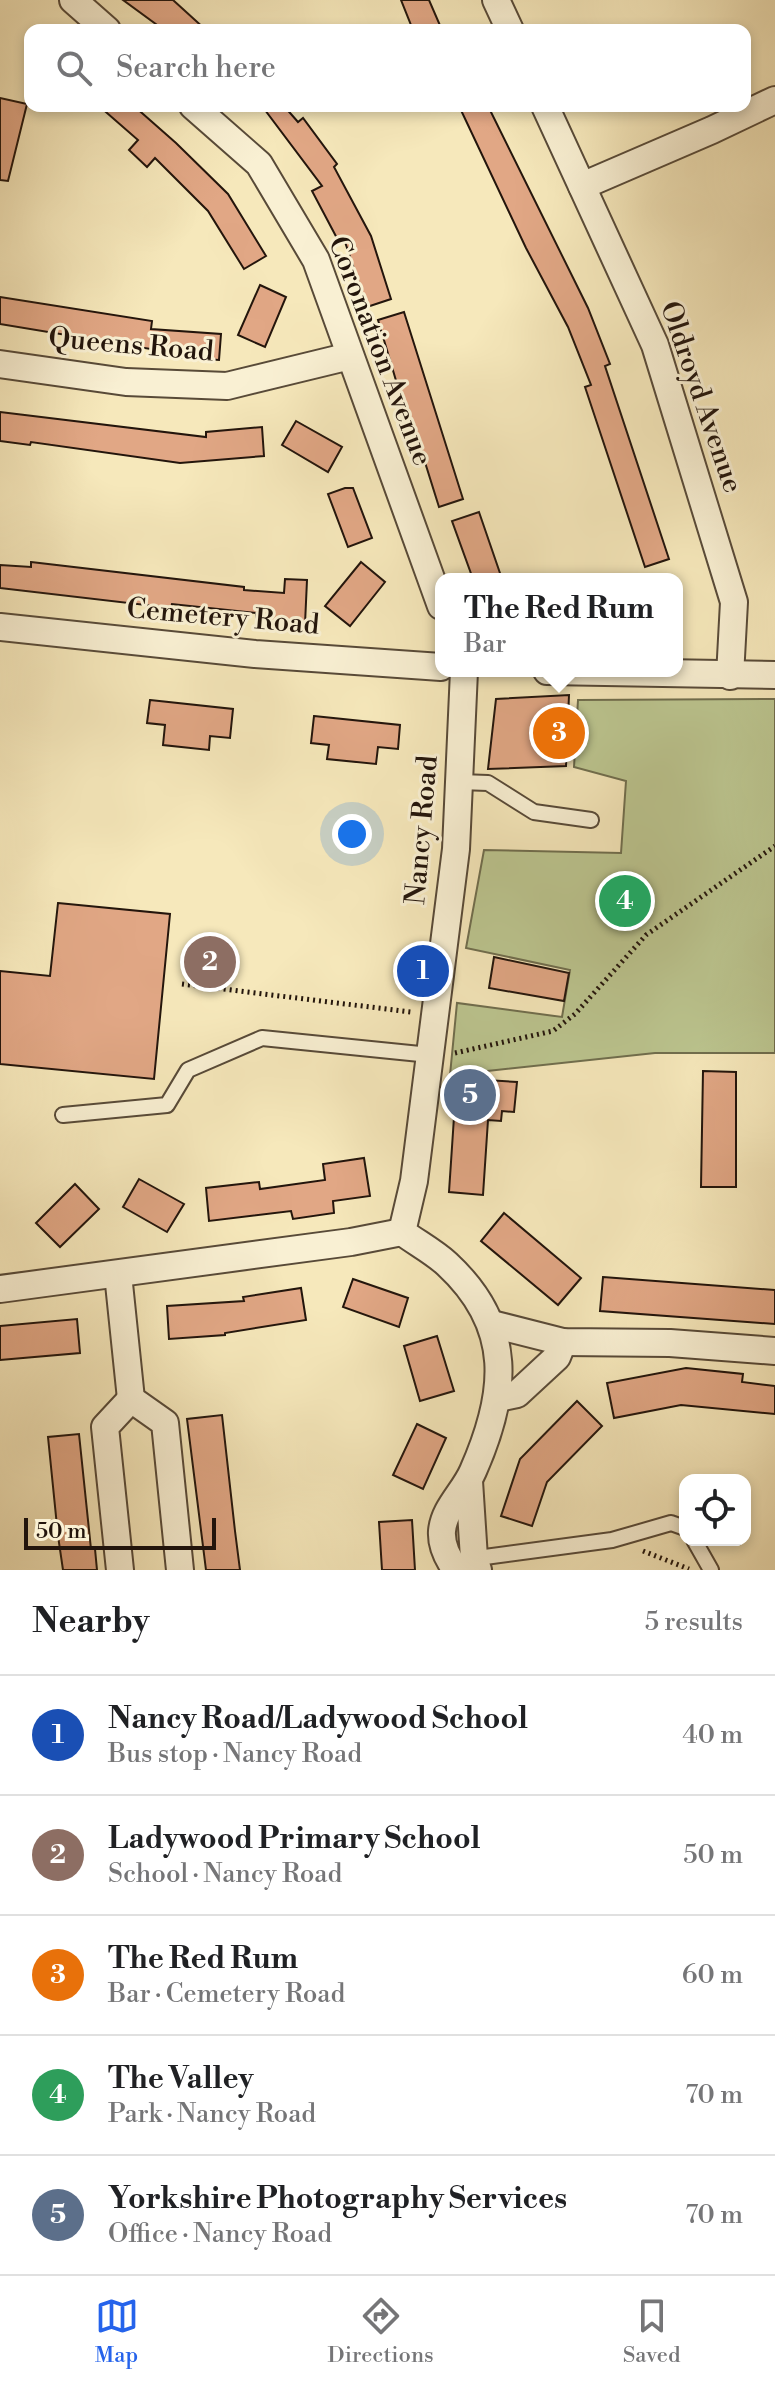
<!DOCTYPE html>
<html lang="en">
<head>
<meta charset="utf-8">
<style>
	body { margin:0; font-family:"Libre Bodoni",serif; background:#f6f6f6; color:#202124 }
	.controls { position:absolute; right:24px; bottom:24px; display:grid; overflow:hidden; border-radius:16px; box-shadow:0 4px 12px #0003 }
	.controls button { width:72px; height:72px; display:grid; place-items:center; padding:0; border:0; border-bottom:2px solid #e0e0e0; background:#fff; color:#202124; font:40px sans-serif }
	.scale { position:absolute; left:24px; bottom:20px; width:192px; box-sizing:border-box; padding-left:8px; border:4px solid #23150c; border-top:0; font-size:22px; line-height:28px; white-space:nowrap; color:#23150c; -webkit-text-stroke:6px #f9f0d3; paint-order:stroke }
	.you { position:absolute; left:352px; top:834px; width:28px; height:28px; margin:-20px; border:6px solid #fff; border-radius:50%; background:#1a73e8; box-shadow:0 0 0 12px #1a73e833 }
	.badge { display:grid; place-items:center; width:52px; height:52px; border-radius:50%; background:#2563eb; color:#fff; font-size:26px; font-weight:700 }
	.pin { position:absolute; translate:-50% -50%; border:4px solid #fff; box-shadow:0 2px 8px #0006 }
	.popup { position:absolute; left:435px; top:573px; width:248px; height:104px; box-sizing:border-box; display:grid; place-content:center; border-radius:16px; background:#fff; filter:drop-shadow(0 2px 6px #0005); font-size:26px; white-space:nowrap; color:#757577 }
	.popup b { font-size:30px; color:#202124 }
	.popup::after { content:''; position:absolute; left:50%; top:100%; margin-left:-16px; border:16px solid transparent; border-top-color:#fff }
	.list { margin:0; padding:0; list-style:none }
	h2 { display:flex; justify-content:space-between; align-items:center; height:104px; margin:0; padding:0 32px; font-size:34px }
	h2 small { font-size:26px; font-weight:400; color:#757577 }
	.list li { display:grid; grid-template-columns:52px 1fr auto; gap:24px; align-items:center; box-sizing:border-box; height:120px; padding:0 32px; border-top:2px solid #e0e0e0 }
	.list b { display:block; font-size:30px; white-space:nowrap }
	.list p { margin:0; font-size:26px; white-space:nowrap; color:#757577 }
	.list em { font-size:26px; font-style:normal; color:#757577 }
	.icon { flex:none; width:44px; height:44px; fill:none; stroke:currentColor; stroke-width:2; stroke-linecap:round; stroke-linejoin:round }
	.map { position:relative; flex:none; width:775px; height:1570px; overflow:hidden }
	.search { position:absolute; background:#fff; box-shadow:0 4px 12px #0003; left:24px; right:24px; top:24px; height:88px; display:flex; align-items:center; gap:20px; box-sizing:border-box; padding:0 28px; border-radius:16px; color:#757577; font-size:30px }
	.sheet { height:704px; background:#fff }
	nav { display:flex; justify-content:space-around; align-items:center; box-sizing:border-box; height:112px; border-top:2px solid #e0e0e0; background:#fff; font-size:22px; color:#757577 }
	nav a { display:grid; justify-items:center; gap:4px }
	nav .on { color:#2563eb }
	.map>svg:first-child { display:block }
	.green { fill:#bcc690; stroke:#706e4e; stroke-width:2 }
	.building { fill:#e1a785; stroke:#23150c; stroke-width:2 }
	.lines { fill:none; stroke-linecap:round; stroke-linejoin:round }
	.lane-casing { stroke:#584a38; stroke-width:18 }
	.street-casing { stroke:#584a38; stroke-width:30 }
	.path { stroke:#23150c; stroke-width:5; stroke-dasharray:2 4; stroke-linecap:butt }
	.lane { stroke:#f9f0d3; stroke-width:14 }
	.street { stroke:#f9f0d3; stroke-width:26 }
	.labels { text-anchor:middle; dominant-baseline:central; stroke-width:6; stroke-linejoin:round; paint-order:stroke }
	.street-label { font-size:28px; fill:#23150c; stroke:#f9f0d3 }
</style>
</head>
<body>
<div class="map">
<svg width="775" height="1570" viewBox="0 0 775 1570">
	<rect width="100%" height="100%" fill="#f6e8bb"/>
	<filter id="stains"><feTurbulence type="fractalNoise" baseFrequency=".0025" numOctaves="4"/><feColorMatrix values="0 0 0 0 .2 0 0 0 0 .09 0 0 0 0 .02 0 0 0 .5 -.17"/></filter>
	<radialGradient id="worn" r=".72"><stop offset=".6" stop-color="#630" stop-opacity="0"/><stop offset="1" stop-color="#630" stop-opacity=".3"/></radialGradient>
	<polygon class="green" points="775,699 775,1053 655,1053 450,1075 457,1003 562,1017 570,970 466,948 484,850 621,853 626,781 574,767 578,700"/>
	<g class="building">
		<polygon points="123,0 173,0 206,30 164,30"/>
		<polygon points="401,0 429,0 442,30 413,30"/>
		<polygon points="0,98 27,104 8,181 0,180"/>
		<polygon points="99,106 134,106 176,143 228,194 266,256 244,269 208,211 155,158 147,167 129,150 138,140"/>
		<polygon points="262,106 284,106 298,122 303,118 337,164 334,167 371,236 391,299 367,307 344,239 339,242 312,191 322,186"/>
		<polygon points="459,106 488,106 588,308 610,364 605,366 669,559 645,567 585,387 591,385 568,327 526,248"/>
		<polygon points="260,285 286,297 265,347 238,335"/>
		<polygon points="0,297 152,321 151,329 221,334 219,360 162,356 163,351 0,324"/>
		<polygon points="404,312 463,499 439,507 418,440 414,441 378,320"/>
		<polygon points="0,412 206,437 206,432 262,427 264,456 180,463 31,442 30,445 0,441"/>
		<polygon points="296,421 342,447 328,472 282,445"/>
		<polygon points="345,488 353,488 372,538 348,547 328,494"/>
		<polygon points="479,512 502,579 473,579 452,521"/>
		<polygon points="31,562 244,587 244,590 284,593 285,579 307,580 305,624 256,620 256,613 172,604 171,608 0,588 0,565 31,567"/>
		<polygon points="361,562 385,582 350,626 325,606"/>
		<polygon points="569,695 566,766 488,769 496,699"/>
		<polygon points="150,700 233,709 230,738 210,736 209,750 163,745 165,725 147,723"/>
		<polygon points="314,716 400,725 398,749 378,747 376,764 327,759 329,745 311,743"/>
		<polygon points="58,903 170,914 154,1079 0,1064 0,971 50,976"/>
		<polygon points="494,957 569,973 564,1001 489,988"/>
		<polygon points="703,1071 736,1072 736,1187 701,1187"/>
		<polygon points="470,1079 517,1082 514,1112 502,1111 501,1121 488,1120 483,1195 449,1192 456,1087 470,1088"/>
		<polygon points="364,1158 370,1196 333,1201 334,1213 293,1219 291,1211 209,1221 206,1188 259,1182 260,1189 325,1180 323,1164"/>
		<polygon points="139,1179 184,1204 167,1232 123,1207"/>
		<polygon points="75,1184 99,1209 60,1247 36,1223"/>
		<polygon points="504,1213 581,1278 558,1305 481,1241"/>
		<polygon points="603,1277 775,1290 775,1324 600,1311"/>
		<polygon points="353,1279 408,1298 399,1327 343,1307"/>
		<polygon points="301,1288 306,1320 225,1333 225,1335 169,1339 167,1306 244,1301 243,1297"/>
		<polygon points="77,1319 80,1353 0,1360 0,1326"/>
		<polygon points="437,1336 454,1391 420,1401 404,1346"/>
		<polygon points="686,1368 743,1374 742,1382 775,1386 775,1414 681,1405 614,1418 607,1383"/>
		<polygon points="577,1401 602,1426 547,1482 532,1526 501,1516 520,1459"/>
		<polygon points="222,1415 235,1531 240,1570 206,1570 187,1419"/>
		<polygon points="417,1424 446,1438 423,1489 393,1475"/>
		<polygon points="79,1434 91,1549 95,1549 97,1570 63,1570 58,1536 48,1437"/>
		<polygon points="412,1520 415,1570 382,1570 379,1522"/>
	</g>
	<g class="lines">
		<g class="lane-casing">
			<g id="lane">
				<polyline points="460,782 488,783 534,812 591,820"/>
				<polyline points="63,1115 167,1105 188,1070 262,1038 430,1055"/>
				<polyline points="694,1540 711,1570"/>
				<polyline points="470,1559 612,1540 671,1523 685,1528"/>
			</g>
		</g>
		<g class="street-casing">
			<g id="street">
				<polyline points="73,0 107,30"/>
				<polyline points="496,0 510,30"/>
				<polyline points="193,106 259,164 316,260 441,606"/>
				<polyline points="545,106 655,345 734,602 730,676"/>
				<polyline points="582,186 712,130 775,100"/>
				<polyline points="0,364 126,382 227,386 350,356"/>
				<polyline points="0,627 255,654 441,667"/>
				<polyline points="547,671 775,675"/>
				<polyline points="118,1274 131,1399 165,1423 180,1570"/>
				<polyline points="0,1289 351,1242 402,1232"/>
				<polyline points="492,1324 563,1342 670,1343 775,1351"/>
				<polyline points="499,1398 517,1394 557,1357 563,1342"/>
				<polyline points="469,1481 474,1558 478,1570"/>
				<polyline points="120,1570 105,1427 131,1399"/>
				<path d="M456,1570C448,1559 441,1545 442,1531C444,1508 464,1492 473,1471C507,1394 515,1327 447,1264C434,1252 417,1243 402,1232L414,1181L456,849L464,671"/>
			</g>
		</g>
		<g class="path">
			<polyline points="182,984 411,1012"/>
			<polyline points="455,1053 553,1031 575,1014 646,935 775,846"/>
			<polyline points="643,1551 689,1569"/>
		</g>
		<use href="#lane" class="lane"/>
		<use href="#street" class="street"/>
	</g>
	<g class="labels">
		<g class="street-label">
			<text transform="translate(131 345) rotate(5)">Queens Road</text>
			<text transform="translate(380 351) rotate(69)">Coronation Avenue</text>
			<text transform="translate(701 397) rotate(71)">Oldroyd Avenue</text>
			<text transform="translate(223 617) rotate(5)">Cemetery Road</text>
			<text transform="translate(422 830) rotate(-85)">Nancy Road</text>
		</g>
	</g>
	<rect width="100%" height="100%" filter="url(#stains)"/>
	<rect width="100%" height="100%" fill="url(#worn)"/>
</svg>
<div class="controls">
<button><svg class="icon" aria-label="locate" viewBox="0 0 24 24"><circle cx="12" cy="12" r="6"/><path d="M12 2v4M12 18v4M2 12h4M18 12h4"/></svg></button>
</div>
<div class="scale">50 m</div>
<div class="you"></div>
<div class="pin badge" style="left:423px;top:971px;background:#1a4fb4">1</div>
<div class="pin badge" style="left:210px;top:962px;background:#8d6e63">2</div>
<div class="pin badge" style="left:559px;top:733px;background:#e8710a">3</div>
<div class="popup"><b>The Red Rum</b>Bar</div>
<div class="pin badge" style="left:625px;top:901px;background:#2e9e5b">4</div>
<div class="pin badge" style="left:470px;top:1095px;background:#5c6f8a">5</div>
<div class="search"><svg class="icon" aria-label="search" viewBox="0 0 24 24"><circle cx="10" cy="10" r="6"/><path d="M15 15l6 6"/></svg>Search here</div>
</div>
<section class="sheet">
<h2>Nearby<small>5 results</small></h2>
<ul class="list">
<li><span class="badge" style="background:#1a4fb4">1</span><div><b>Nancy Road/Ladywood School</b><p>Bus stop · Nancy Road</p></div><em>40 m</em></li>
<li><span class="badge" style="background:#8d6e63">2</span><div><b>Ladywood Primary School</b><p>School · Nancy Road</p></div><em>50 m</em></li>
<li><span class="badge" style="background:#e8710a">3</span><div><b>The Red Rum</b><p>Bar · Cemetery Road</p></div><em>60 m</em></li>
<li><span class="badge" style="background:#2e9e5b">4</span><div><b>The Valley</b><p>Park · Nancy Road</p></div><em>70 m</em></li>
<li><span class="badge" style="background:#5c6f8a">5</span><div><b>Yorkshire Photography Services</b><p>Office · Nancy Road</p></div><em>70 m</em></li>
</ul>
</section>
<nav>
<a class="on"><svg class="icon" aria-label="map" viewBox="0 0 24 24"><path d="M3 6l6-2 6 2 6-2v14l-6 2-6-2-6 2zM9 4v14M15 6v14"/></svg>Map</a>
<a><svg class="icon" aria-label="directions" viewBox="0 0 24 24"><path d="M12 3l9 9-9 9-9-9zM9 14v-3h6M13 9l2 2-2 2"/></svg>Directions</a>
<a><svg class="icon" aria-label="saved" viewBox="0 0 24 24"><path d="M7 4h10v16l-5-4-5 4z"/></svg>Saved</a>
</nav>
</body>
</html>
